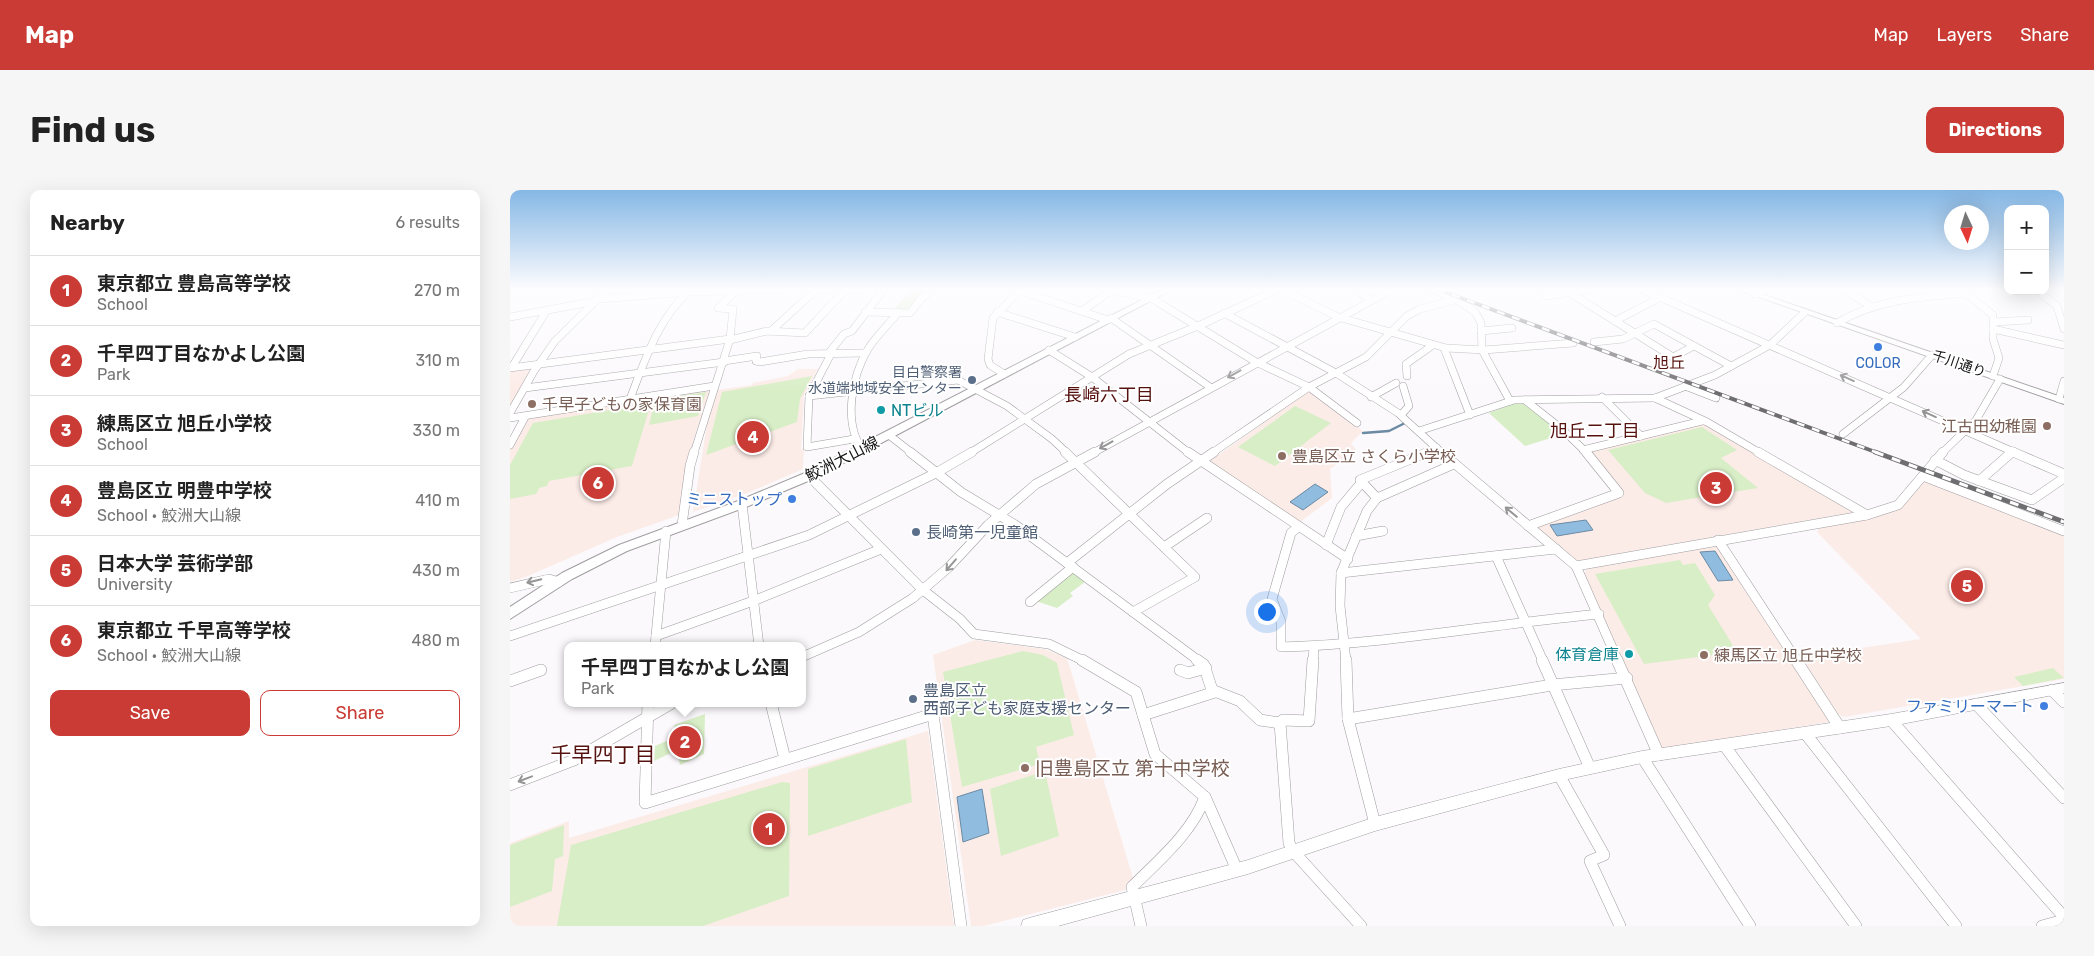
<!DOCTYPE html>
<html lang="en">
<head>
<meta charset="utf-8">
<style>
	body { margin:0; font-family:Rubik,"Noto Sans JP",sans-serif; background:#f6f6f6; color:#222 }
	.controls { position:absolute; right:15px; top:15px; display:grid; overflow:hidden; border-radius:10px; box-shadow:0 5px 20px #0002 }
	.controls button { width:45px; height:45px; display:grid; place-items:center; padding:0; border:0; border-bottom:1px solid #e0e0e0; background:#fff; color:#222; font:25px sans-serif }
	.compass { position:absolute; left:1434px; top:15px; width:45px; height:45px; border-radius:50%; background:#fff; box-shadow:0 5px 20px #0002; rotate:176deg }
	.you { position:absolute; left:756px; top:421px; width:18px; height:18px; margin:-12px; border:4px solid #fff; border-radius:50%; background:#1a73e8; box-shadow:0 0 0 8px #1a73e833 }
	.badge { display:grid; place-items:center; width:32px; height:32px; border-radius:50%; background:#c93b34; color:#fff; font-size:16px; font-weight:700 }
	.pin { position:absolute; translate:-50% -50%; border:2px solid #fff; box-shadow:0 1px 5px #0006 }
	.popup { position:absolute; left:54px; top:452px; width:242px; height:65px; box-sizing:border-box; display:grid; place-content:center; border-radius:10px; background:#fff; filter:drop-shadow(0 1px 4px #0005); font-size:16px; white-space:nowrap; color:#767676 }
	.popup b { font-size:19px; color:#222 }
	.popup::after { content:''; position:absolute; left:50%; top:100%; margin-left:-10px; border:10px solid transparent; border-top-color:#fff }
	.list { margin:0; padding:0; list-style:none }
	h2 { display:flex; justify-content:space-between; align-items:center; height:65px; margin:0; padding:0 20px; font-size:21px }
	h2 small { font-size:16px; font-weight:400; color:#767676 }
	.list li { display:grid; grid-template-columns:32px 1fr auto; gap:15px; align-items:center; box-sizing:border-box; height:70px; padding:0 20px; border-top:1px solid #e0e0e0 }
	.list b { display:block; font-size:19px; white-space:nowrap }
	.list p { margin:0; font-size:16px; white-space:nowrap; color:#767676 }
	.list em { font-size:16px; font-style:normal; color:#767676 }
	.actions { display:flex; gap:10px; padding:15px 20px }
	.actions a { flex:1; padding:11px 0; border:1px solid #c93b34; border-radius:10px; text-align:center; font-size:18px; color:#c93b34 }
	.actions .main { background:#c93b34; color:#fff }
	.map { position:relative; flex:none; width:1554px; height:736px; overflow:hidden; border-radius:10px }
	header { display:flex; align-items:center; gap:30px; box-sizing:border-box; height:70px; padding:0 25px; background:#c93b34; color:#fff }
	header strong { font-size:24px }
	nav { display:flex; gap:28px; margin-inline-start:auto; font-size:18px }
	.intro { display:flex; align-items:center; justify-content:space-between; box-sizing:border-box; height:120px; padding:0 30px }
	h1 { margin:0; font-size:35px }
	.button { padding:12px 22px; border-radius:10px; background:#c93b34; color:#fff; font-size:18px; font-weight:700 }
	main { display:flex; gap:30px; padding:0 30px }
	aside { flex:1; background:#fff; border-radius:10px; box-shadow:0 5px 20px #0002 }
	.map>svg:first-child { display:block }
	.commercial { fill:#fcece8 }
	.green { fill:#d8eec6 }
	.water { fill:#90bce0; stroke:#6b8aa3 }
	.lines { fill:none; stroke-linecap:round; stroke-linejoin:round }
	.stream { stroke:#6b8aa3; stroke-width:2.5 }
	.minor-far2-casing { stroke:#9f9da0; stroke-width:8 }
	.minor-far1-casing { stroke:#9f9da0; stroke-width:10 }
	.minor-casing { stroke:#9f9da0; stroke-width:12 }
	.tertiary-casing { stroke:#9f9da0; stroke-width:1 }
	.secondary-casing { stroke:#9f9da0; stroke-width:2 }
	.minor-far2 { stroke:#fff; stroke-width:7 }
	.minor-far1 { stroke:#fff; stroke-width:9 }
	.minor { stroke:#fff; stroke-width:11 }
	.tertiary { fill:#fff; fill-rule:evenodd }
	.secondary { fill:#fff; fill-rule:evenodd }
	.rail-far1-casing { stroke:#6e6d6f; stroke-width:4 }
	.rail-casing { stroke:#6e6d6f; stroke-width:5 }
	.rail-far1 { stroke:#fff; stroke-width:2.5; stroke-dasharray:8; stroke-linecap:butt }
	.rail { stroke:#fff; stroke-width:3; stroke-dasharray:9; stroke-linecap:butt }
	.oneway { stroke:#969596 }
	.shop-dot { fill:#3f7fe0; stroke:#fff; stroke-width:2 }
	.service-dot { fill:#5c6f8a; stroke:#fff; stroke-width:2 }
	.education-dot { fill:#8d6e63; stroke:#fff; stroke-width:2 }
	.culture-dot { fill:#0f9aa8; stroke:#fff; stroke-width:2 }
	.labels { text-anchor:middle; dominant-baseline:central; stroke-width:4; stroke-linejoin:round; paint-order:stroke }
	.far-shop-label { font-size:14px; fill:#366cbe; stroke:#fff }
	.far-street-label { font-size:14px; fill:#151415; stroke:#fff }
	.far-service-label { font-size:14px; fill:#4e5e75; stroke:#fff; text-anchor:end }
	.far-quarter-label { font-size:16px; fill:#56120f; stroke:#fff }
	.education-label { font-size:16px; fill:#785e54; stroke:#fff; text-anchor:start }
	.culture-label { font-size:16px; fill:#0d838f; stroke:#fff; text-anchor:start }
	.street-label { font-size:16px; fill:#151415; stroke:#fff }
	.shop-label { font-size:16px; fill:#366cbe; stroke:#fff; text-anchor:end }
	.service-label { font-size:16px; fill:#4e5e75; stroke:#fff; text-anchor:start }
	.neighbourhood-label { font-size:18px; fill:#56120f; stroke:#fff }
	.near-education-label { font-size:19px; fill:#785e54; stroke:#fff; text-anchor:start }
	.near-neighbourhood-label { font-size:21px; fill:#56120f; stroke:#fff }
</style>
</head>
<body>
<header>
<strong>Map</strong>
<nav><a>Map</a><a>Layers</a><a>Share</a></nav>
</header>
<div class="intro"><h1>Find us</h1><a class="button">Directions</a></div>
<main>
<aside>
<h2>Nearby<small>6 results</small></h2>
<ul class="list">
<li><span class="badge">1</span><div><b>東京都立 豊島高等学校</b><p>School</p></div><em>270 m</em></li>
<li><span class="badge">2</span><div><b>千早四丁目なかよし公園</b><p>Park</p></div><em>310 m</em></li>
<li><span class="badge">3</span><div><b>練馬区立 旭丘小学校</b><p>School</p></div><em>330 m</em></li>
<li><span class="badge">4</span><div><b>豊島区立 明豊中学校</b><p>School · 鮫洲大山線</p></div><em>410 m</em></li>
<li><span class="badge">5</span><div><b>日本大学 芸術学部</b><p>University</p></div><em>430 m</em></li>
<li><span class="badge">6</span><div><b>東京都立 千早高等学校</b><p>School · 鮫洲大山線</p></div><em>480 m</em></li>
</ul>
<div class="actions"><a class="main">Save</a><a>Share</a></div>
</aside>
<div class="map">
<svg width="1554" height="736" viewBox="0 0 1554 736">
	<rect width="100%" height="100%" fill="#fbf9fc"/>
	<g class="commercial">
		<polygon points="23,177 0,217 0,180"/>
		<polygon points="288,179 308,179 294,205 291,259 294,259 293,279 240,302 183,322 197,234 208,200 242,195 243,193 278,186"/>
		<polygon points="200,200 184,248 169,325 107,347 18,386 0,392 0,260 12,237 20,228"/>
		<polygon points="798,201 853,241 841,253 846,260 820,279 822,308 789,333 697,273"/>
		<polygon points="1192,233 1345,322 1068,371 1062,370 1025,336 1112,304 1104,289 1079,261"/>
		<polygon points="1415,289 1554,342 1554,489 1334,527 1328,524 1291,467 1411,449 1307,342 1310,337 1390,318"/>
		<polygon points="1203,355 1209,358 1320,532 1153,558 1149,555 1074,383 1079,377"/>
		<polygon points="465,450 534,459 557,468 623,688 615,700 474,736 461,736 423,465"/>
		<polygon points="418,541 444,736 0,736 0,653 59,631 59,648"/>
	</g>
	<g class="green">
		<polygon points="401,99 419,101 399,121 382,122"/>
		<polygon points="302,186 290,209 287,232 196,265 212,202"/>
		<polygon points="196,202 188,226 139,235 145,210"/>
		<polygon points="141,213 122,276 39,291 37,296 29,298 26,304 0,309 0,275 23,233"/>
		<path d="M1006,213C1026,214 1041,234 1054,247L1047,249L1044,247L1015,256L979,223Z"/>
		<polygon points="785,216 821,233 765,276 728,257"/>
		<polygon points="1192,237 1227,260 1211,268 1248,298 1156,313 1135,303 1098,260"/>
		<polygon points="1170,370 1173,375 1185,373 1205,405 1198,415 1227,462 1134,474 1085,384"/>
		<polygon points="561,382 575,392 560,403 563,406 547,418 526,411"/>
		<polygon points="513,461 533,465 547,473 564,545 526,557 530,574 452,597 433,482"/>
		<polygon points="1543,478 1554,488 1513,496 1504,487"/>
		<polygon points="195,524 194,564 170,575 167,560 144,571 145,556 166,547 164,535"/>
		<polygon points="396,549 402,612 298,646 298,579"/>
		<polygon points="535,581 549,646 491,666 480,599"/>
		<polygon points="272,592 280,593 279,706 193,736 47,736 61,655"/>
		<polygon points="54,635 53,666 45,669 42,701 0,717 0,655"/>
	</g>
	<g class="water">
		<polygon points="805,294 818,302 793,320 780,312"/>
		<polygon points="1076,330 1083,340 1047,346 1040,335"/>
		<polygon points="1205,361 1223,390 1208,391 1190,362"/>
		<polygon points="472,599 479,643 453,652 447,607"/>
	</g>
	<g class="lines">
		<polyline class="stream" points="853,243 879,241 895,233 893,231"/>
		<g class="minor-far2-casing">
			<g id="minor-far2">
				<polyline points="307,99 334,101 352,99"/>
				<polyline points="505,99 598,130"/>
				<polyline points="594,99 641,108 746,172 799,197 847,233"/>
				<polyline points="771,99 828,127 936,158 974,160 1063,153"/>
				<polyline points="845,99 860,110"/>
				<polyline points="920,99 943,107 965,122 971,133 972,160 1000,211"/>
				<polyline points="1031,99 1037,106 1082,99"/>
				<polyline points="1131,99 1506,263"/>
				<polyline points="1332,99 1361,116"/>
				<polyline points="1452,100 1483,125 1483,149 1489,168 1483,186"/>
				<polyline points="0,101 2,99"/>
				<polyline points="1527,101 1547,116 1554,139"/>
				<polyline points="1060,103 1163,167 1184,156"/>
				<polyline points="1245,104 1255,99"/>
				<polyline points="89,109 178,102 276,99"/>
				<polyline points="572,121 602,100"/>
				<polyline points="355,122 400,123 412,108 424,99"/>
				<polyline points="487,122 565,147"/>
				<polyline points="714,123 826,183 888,223 932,263"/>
				<polyline points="0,127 86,111"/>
				<polyline points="601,128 700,197"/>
				<polyline points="1105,131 1151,107"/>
				<polyline points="1485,132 1518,130"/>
				<path d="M1327,133C1367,109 1411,107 1456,103"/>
				<polyline points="1483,139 1554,155"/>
				<polyline points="261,141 307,99"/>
				<polyline points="971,141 1002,138"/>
				<polyline points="220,150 257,141 295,143 334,101"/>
				<polyline points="1084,152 1113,149 1144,134 1221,176"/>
				<polyline points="934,158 960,225"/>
				<polyline points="539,160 582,187 679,263"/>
				<polyline points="318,164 334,144 342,141 374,99"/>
				<polyline points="321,164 299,206 297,257 344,249"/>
				<polyline points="214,171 247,166 246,171 250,172 298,164 355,163"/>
				<polyline points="2,177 37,120"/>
				<polyline points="0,178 220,149"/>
				<polyline points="494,184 480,175 478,169 483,128 511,99"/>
				<polyline points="897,186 896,174 923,155"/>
				<polyline points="1175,196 1206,208"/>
				<polyline points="15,198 214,172"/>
				<polyline points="299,206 448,190 497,216 542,249 557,263"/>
				<polyline points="861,207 886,193"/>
				<polyline points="1092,207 1131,246"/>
				<polyline points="1145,208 1197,232 1250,263"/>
				<path d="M120,209C135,170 148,129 179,101"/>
				<polyline points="1549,209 1554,191"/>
				<polyline points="1015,210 1053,240 1077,263"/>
				<polyline points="0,223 24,181 45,151 98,99"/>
				<polyline points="891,225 899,216 893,196"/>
				<polyline points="0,228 204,196"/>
				<polyline points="909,241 1004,210 1145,208 1205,185 1260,155 1294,123"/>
				<polyline points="1333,244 1394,197 1422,165"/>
				<polyline points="379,245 402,263"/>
				<polyline points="0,255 15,227"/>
				<path d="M352,259C333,232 342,186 358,159C366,146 378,135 388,123"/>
				<polyline points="1073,260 1192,231"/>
				<polyline points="184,263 220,149 223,119 208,118 228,99"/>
				<polyline points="460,263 619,164 688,136 768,99"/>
				<polyline points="583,263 883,99"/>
				<polyline points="702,263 799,197 856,167 897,126 910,119 948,109"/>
				<polyline points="915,263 927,258"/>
				<polyline points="1432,263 1466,230 1490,189"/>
				<polyline points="1501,263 1503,261"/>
			</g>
		</g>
		<g class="minor-far1-casing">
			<g id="minor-far1">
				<polyline points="400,262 451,302 507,336 689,471"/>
				<polyline points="555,262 685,387 623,422"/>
				<polyline points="678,262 838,369"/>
				<polyline points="931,262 1066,376 1108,471"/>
				<polyline points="1248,262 1357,325"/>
				<polyline points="1503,262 1554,284"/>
				<polyline points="1425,270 1454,285 1522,310 1554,288"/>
				<polyline points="299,286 413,400 450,429 464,444 539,454 574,471"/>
				<polyline points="1413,286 1554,341"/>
				<polyline points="1469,291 1502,262"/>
				<polyline points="867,308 850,290 918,262"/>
				<polyline points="232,314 249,456"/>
				<polyline points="172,335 180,276 184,262"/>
				<polyline points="1018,336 1109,303 1076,262"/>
				<path d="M788,337L781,343L762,409L771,432V457C878,454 983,434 1089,424"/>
				<polyline points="846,346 873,341"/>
				<polyline points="1208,350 1287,471"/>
				<polyline points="816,355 831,317 852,292"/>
				<polyline points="654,357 697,328"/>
				<polyline points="986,366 1033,471"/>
				<polyline points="557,373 657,294 704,262"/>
				<polyline points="1066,376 1357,325 1388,315 1433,262"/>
				<polyline points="831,383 1046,359"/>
				<polyline points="0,398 39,389 49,392"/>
				<polyline points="520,412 563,377"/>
				<polyline points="0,446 299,345 426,283 462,262"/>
				<polyline points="146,446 243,411 371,359"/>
				<polyline points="145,456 156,341"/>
				<polyline points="292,467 349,442 403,408 439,377 478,335 526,294 585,262"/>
				<polyline points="803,471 804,457"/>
				<polyline points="836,471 830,416 831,383 857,321 867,308 944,274"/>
			</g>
		</g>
		<g class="minor-casing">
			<g id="minor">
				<polyline points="572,470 626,502 645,564 695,607 727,680"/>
				<polyline points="687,470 694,475 702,500 730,511 750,530 770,533 773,530 799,531 803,470"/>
				<polyline points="836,470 838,529 865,634"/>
				<polyline points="1032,470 1080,578"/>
				<polyline points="1107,470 1149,565"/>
				<polyline points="1286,470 1330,538"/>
				<polyline points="670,480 678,483 696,478"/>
				<polyline points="0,491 31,480"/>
				<polyline points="1542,500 1554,512"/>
				<polyline points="138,513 135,613 423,524 451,736"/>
				<polyline points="261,513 275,569"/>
				<polyline points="1466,514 1554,608"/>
				<polyline points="633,525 705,502"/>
				<polyline points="838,529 1042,495 1117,488"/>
				<polyline points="1381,530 1554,727"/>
				<polyline points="770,533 779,653 783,661 851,736"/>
				<polyline points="1295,543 1446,736"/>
				<polyline points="1214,555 1346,736"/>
				<polyline points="1132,567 1240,736"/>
				<polyline points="1049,585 1094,665 1080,671 1110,736"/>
				<polyline points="0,595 64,570 162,513"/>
				<path d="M631,736L622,697C648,671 682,643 695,607"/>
				<polyline points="1532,736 1554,730"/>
			</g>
		</g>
		<g class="tertiary-casing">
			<polygon id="tertiary" points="1554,493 1554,503 1381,536 1132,573 1049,591 865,641 738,684 548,736 511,736 513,730 519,728 738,670 865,627 1049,579 1132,561 1381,524"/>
		</g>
		<g class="secondary-casing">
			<g id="secondary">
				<polygon points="653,99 663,99 303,289 236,317 117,361 62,389 0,429 0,417 52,383 109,355 228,311 295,283"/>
				<polygon points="1226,99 1237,99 1554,208 1554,214"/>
			</g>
		</g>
		<use href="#minor-far2" class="minor-far2"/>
		<use href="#minor-far1" class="minor-far1"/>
		<use href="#minor" class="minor"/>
		<use href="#tertiary" class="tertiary"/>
		<use href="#secondary" class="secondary"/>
		<g class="rail-far1-casing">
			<polyline id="rail-far1" points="927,99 1368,263"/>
		</g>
		<g class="rail-casing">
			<polyline id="rail" points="1365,262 1554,332"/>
		</g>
		<use href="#rail-far1" class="rail-far1"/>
		<use href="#rail" class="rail"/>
	</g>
	<defs><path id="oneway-shaft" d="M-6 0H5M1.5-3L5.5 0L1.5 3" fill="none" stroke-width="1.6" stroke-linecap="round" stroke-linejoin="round" transform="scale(1.25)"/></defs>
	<g class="oneway">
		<use href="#oneway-shaft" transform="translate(724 184) rotate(151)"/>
		<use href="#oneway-shaft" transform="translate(1337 188) rotate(-156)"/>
		<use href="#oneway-shaft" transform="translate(1419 224) rotate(-156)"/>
		<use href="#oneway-shaft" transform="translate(596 255) rotate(151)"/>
		<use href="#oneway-shaft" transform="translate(1001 322) rotate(-140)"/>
		<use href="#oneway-shaft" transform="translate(441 375) rotate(131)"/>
		<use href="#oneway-shaft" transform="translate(24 391) rotate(167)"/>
		<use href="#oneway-shaft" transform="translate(15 589) rotate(159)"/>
	</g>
	<linearGradient id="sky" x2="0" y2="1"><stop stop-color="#85b7e5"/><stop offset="0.49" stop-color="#fdfcfe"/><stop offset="1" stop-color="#fdfcfe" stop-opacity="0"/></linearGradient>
	<rect width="1554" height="202" fill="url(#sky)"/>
	<g class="shop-dot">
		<circle cx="1368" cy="157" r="5"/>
		<circle cx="282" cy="309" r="5"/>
		<circle cx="1534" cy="516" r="5"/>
	</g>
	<g class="service-dot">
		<circle cx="462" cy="190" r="5"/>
		<circle cx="406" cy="342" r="5"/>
		<circle cx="403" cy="509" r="5"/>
	</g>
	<g class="education-dot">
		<circle cx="22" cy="214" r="5"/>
		<circle cx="1537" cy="236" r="5"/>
		<circle cx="772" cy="266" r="5"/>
		<circle cx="1194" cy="465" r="5"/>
		<circle cx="515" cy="578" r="5"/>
	</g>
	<g class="culture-dot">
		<circle cx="371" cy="220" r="5"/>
		<circle cx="1119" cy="464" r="5"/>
	</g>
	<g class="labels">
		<g class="far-shop-label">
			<text x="1368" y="173">COLOR</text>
		</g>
		<g class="far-street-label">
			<text transform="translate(1449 174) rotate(19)">千川通り</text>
		</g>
		<g class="far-service-label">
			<text x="452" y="182">目白警察署<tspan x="452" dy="16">水道端地域安全センター</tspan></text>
		</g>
		<g class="far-quarter-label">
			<text x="1159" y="172">旭丘</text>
		</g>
		<g class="education-label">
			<text x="32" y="214">千早子どもの家保育園</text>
			<text x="1527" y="236" text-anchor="end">江古田幼稚園</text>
			<text x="782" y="266">豊島区立 さくら小学校</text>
			<text x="1204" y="465">練馬区立 旭丘中学校</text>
		</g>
		<g class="culture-label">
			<text x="381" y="220">NTビル</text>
			<text x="1109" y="464" text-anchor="end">体育倉庫</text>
		</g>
		<g class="street-label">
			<text transform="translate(332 269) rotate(-27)">鮫洲大山線</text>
		</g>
		<g class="shop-label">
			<text x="272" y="309">ミニストップ</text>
			<text x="1524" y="516">ファミリーマート</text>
		</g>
		<g class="service-label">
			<text x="416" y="342">長崎第一児童館</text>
			<text x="413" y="500">豊島区立<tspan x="413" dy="18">西部子ども家庭支援センター</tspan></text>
		</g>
		<g class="neighbourhood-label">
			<text x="599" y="205">長崎六丁目</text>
			<text x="1085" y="241">旭丘二丁目</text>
		</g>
		<g class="near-education-label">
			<text x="525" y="578">旧豊島区立 第十中学校</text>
		</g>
		<g class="near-neighbourhood-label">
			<text x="93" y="564">千早四丁目</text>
		</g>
	</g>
</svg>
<div class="controls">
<button>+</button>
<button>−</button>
</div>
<svg class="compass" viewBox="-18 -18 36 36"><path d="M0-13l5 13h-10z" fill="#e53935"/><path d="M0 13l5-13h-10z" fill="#767676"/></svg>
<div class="you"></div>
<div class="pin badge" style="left:259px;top:639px">1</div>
<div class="pin badge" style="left:175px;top:552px">2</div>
<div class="popup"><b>千早四丁目なかよし公園</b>Park</div>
<div class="pin badge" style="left:1206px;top:298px">3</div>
<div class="pin badge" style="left:243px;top:247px">4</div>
<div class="pin badge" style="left:1457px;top:396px">5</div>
<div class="pin badge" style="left:88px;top:293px">6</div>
</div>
</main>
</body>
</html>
